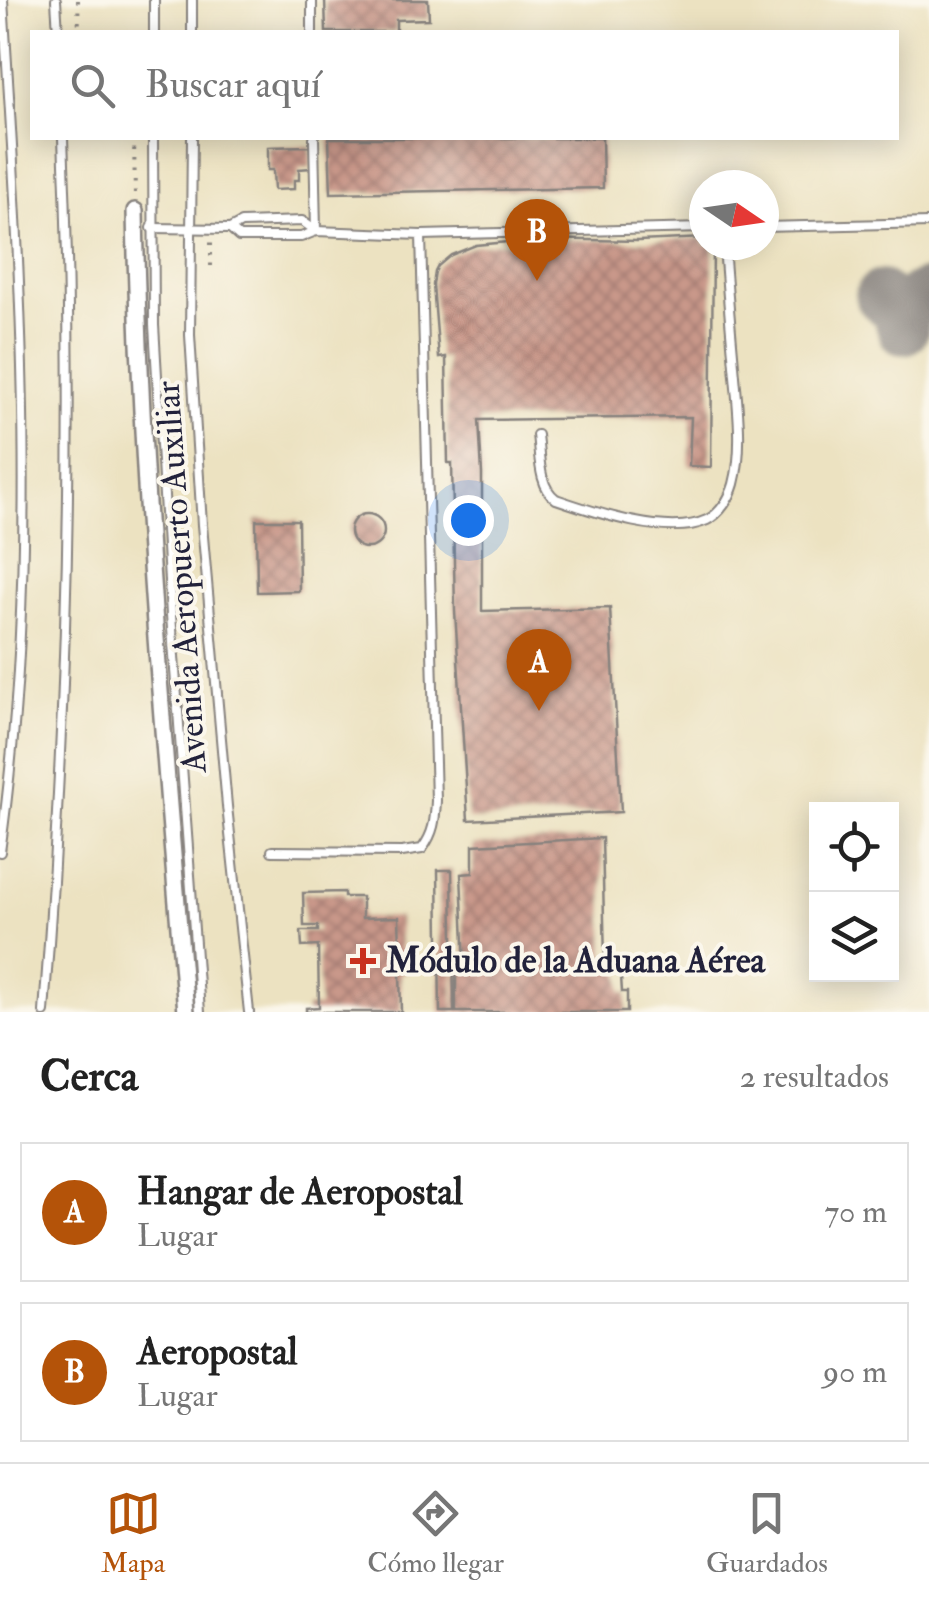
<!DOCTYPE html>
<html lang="es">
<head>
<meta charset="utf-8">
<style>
	body { margin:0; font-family:"IM FELL Double Pica",serif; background:#f2f2f2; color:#222 }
	.controls { position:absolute; right:30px; bottom:30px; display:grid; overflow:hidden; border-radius:0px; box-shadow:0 5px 25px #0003 }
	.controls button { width:90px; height:90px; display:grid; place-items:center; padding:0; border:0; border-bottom:2px solid #e0e0e0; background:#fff; color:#222; font:50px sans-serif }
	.compass { position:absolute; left:689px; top:170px; width:90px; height:90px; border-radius:50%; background:#fff; box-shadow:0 5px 25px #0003; rotate:103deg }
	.you { position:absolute; left:468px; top:520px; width:35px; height:35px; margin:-25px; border:8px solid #fff; border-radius:50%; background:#1a73e8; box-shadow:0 0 0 15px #1a73e833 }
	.badge { display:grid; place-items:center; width:65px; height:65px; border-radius:50%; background:#b45309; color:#fff; font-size:32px; font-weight:700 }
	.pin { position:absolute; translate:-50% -82px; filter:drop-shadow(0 2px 5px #0008) }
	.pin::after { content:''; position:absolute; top:52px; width:35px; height:30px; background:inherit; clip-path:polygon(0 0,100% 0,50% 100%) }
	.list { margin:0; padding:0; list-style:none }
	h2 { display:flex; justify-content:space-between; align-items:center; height:130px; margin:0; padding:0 40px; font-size:42px }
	h2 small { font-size:32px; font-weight:400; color:#767676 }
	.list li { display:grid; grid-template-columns:65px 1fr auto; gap:30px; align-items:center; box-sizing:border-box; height:140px; margin:0 20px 20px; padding:0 20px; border:2px solid #e0e0e0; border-radius:0px }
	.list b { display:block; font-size:38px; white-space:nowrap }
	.list p { margin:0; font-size:32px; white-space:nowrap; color:#767676 }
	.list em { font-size:32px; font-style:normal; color:#767676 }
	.icon { flex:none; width:55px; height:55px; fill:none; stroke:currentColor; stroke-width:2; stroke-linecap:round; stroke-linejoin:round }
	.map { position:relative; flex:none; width:929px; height:1012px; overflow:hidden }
	.search { position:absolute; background:#fff; box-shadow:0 5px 25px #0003; left:30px; right:30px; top:30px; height:110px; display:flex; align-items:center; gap:25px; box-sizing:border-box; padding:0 35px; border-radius:0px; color:#767676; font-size:38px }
	.sheet { height:450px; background:#fff }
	nav { display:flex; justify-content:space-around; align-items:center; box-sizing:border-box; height:140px; border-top:2px solid #e0e0e0; background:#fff; font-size:28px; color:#767676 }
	nav a { display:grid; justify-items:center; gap:5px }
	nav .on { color:#b45309 }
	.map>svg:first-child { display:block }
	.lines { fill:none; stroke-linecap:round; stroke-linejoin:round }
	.taxiway { stroke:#87827e; stroke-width:52 }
	.building { fill:url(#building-cross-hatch) }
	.lane-casing { stroke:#87827e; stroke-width:12 }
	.street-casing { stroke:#87827e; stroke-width:20 }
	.path { stroke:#87827e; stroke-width:4; stroke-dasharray:2.5 8; stroke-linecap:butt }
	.lane { stroke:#fff; stroke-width:8 }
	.street { stroke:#fff; stroke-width:15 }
	.poi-dot { fill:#c8321e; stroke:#fbf7ec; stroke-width:4 }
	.labels { text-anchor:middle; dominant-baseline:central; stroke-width:8; stroke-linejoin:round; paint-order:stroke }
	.street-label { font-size:35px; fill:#22223b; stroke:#fbf7ec }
	.poi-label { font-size:35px; font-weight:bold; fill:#22223b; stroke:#fbf7ec; text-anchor:start }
</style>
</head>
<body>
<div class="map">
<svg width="929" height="1012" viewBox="0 0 929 1012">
	<defs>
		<pattern id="building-cross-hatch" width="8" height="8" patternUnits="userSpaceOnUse" patternTransform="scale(2.5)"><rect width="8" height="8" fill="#c9988a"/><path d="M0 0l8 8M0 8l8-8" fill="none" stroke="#a37c72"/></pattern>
	</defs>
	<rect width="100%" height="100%" fill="#fbf7ec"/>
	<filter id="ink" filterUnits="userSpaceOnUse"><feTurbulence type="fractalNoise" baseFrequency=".01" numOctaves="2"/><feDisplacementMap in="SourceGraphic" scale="20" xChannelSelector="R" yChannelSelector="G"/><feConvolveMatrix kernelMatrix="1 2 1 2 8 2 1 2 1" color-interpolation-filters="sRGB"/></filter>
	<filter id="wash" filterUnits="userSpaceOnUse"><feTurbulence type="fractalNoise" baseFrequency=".0048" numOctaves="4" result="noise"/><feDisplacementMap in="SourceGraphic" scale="40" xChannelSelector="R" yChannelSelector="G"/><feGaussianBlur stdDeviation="2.25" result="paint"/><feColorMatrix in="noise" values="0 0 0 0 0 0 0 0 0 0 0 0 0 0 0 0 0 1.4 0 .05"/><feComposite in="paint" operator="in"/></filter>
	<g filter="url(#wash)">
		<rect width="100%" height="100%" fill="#ece2c1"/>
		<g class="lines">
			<path class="taxiway" d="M881,296L897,309L903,329C903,312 909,302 925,295"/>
		</g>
		<g id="blocks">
			<g class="building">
				<polygon points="325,0 428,0 429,19 396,20 396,32 326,32"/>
				<polygon points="329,138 602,138 603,188 331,193"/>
				<polygon points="310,146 311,168 299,169 299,180 294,180 294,189 274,190 273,170 268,170 268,147"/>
				<polygon points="704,238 704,245 713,245 711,467 689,466 691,417 479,420 482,474 482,611 610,608 621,812 468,820 455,611 452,463 448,463 446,357 439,358 433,285 435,272 438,266 451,255 476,245 540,239 638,241"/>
				<circle cx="367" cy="531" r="17"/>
				<polygon points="256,520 298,520 299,591 257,592"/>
				<polygon points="602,838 605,961 620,961 622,992 627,992 627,1012 456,1012 456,968 465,967 461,874 473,873 473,845"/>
				<polygon points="438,870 452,870 454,1012 440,1012"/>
				<polygon points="344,892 344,897 362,897 362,918 399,917 400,949 407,949 408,972 400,973 401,1012 306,1012 306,1008 319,1007 318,946 302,947 301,931 318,931 318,926 304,926 303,893"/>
			</g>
		</g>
	</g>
	<g filter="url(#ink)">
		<use href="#blocks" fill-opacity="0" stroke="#87827e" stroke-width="2.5"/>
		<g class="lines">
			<g class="lane-casing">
				<g id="lane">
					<polyline points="56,0 58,32"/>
					<polyline points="312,0 312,32"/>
					<polyline points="154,32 154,0"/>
					<polyline points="192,32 192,0"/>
					<polyline points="153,138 154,325 171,615 200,1012"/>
					<polyline points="192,138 190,335 202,525 227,806 249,1012"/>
					<polyline points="314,138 316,231"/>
					<polyline points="764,227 929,223"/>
					<polyline points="152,228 230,229 241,223 302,221 316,231"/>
					<path d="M230,229L239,237H301L316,231L421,235L436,801C435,820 434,833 422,849L402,852L272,851"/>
					<polyline points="421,235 704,228"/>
					<path d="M537,435C540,456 538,486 556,499C594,512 668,538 707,520C720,514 730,498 734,484C743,450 738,410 735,376C731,332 727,289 724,245"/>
					<path d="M0,852C40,570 21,283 3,0"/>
					<path d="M44,1012C66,722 76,428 63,138"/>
				</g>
			</g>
			<g class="street-casing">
				<path id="street" d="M135,211C140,479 164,745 186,1012"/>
			</g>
			<g class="path">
				<polyline points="78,0 79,32"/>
				<polyline points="134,138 135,197"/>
				<polyline points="211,266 211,241"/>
			</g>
			<use href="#lane" class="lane"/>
			<use href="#street" class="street"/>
		</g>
	</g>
	<path class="poi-dot" d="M358 946h10v10h10v10h-10v10h-10v-10h-10v-10h10z"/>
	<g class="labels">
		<g class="street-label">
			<text transform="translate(181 577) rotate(-94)">Avenida Aeropuerto Auxiliar</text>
		</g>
		<g class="poi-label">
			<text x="386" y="961">Módulo de la Aduana Aérea</text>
		</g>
	</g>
</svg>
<div class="controls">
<button><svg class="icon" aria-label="locate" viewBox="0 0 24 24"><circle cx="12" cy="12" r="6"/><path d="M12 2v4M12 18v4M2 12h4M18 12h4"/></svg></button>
<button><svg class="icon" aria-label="layers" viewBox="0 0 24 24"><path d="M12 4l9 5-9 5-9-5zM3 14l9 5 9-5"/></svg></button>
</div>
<svg class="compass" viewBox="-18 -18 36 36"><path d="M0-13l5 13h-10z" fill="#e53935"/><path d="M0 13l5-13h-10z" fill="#767676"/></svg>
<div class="you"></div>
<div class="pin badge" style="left:539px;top:711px">A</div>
<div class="pin badge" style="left:537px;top:281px">B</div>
<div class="search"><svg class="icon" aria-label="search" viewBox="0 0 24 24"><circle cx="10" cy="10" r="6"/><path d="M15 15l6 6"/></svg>Buscar aquí</div>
</div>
<section class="sheet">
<h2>Cerca<small>2 resultados</small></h2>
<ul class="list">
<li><span class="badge">A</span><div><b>Hangar de Aeropostal</b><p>Lugar</p></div><em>70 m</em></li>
<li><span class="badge">B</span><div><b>Aeropostal</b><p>Lugar</p></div><em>90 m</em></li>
</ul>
</section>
<nav>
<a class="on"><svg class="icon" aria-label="map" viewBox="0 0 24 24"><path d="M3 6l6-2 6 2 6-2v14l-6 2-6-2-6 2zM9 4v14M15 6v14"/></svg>Mapa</a>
<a><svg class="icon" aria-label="directions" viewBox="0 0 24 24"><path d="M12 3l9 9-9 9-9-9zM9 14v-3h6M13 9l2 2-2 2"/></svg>Cómo llegar</a>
<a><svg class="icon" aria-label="saved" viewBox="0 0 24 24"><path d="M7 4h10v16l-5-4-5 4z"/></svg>Guardados</a>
</nav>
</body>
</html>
